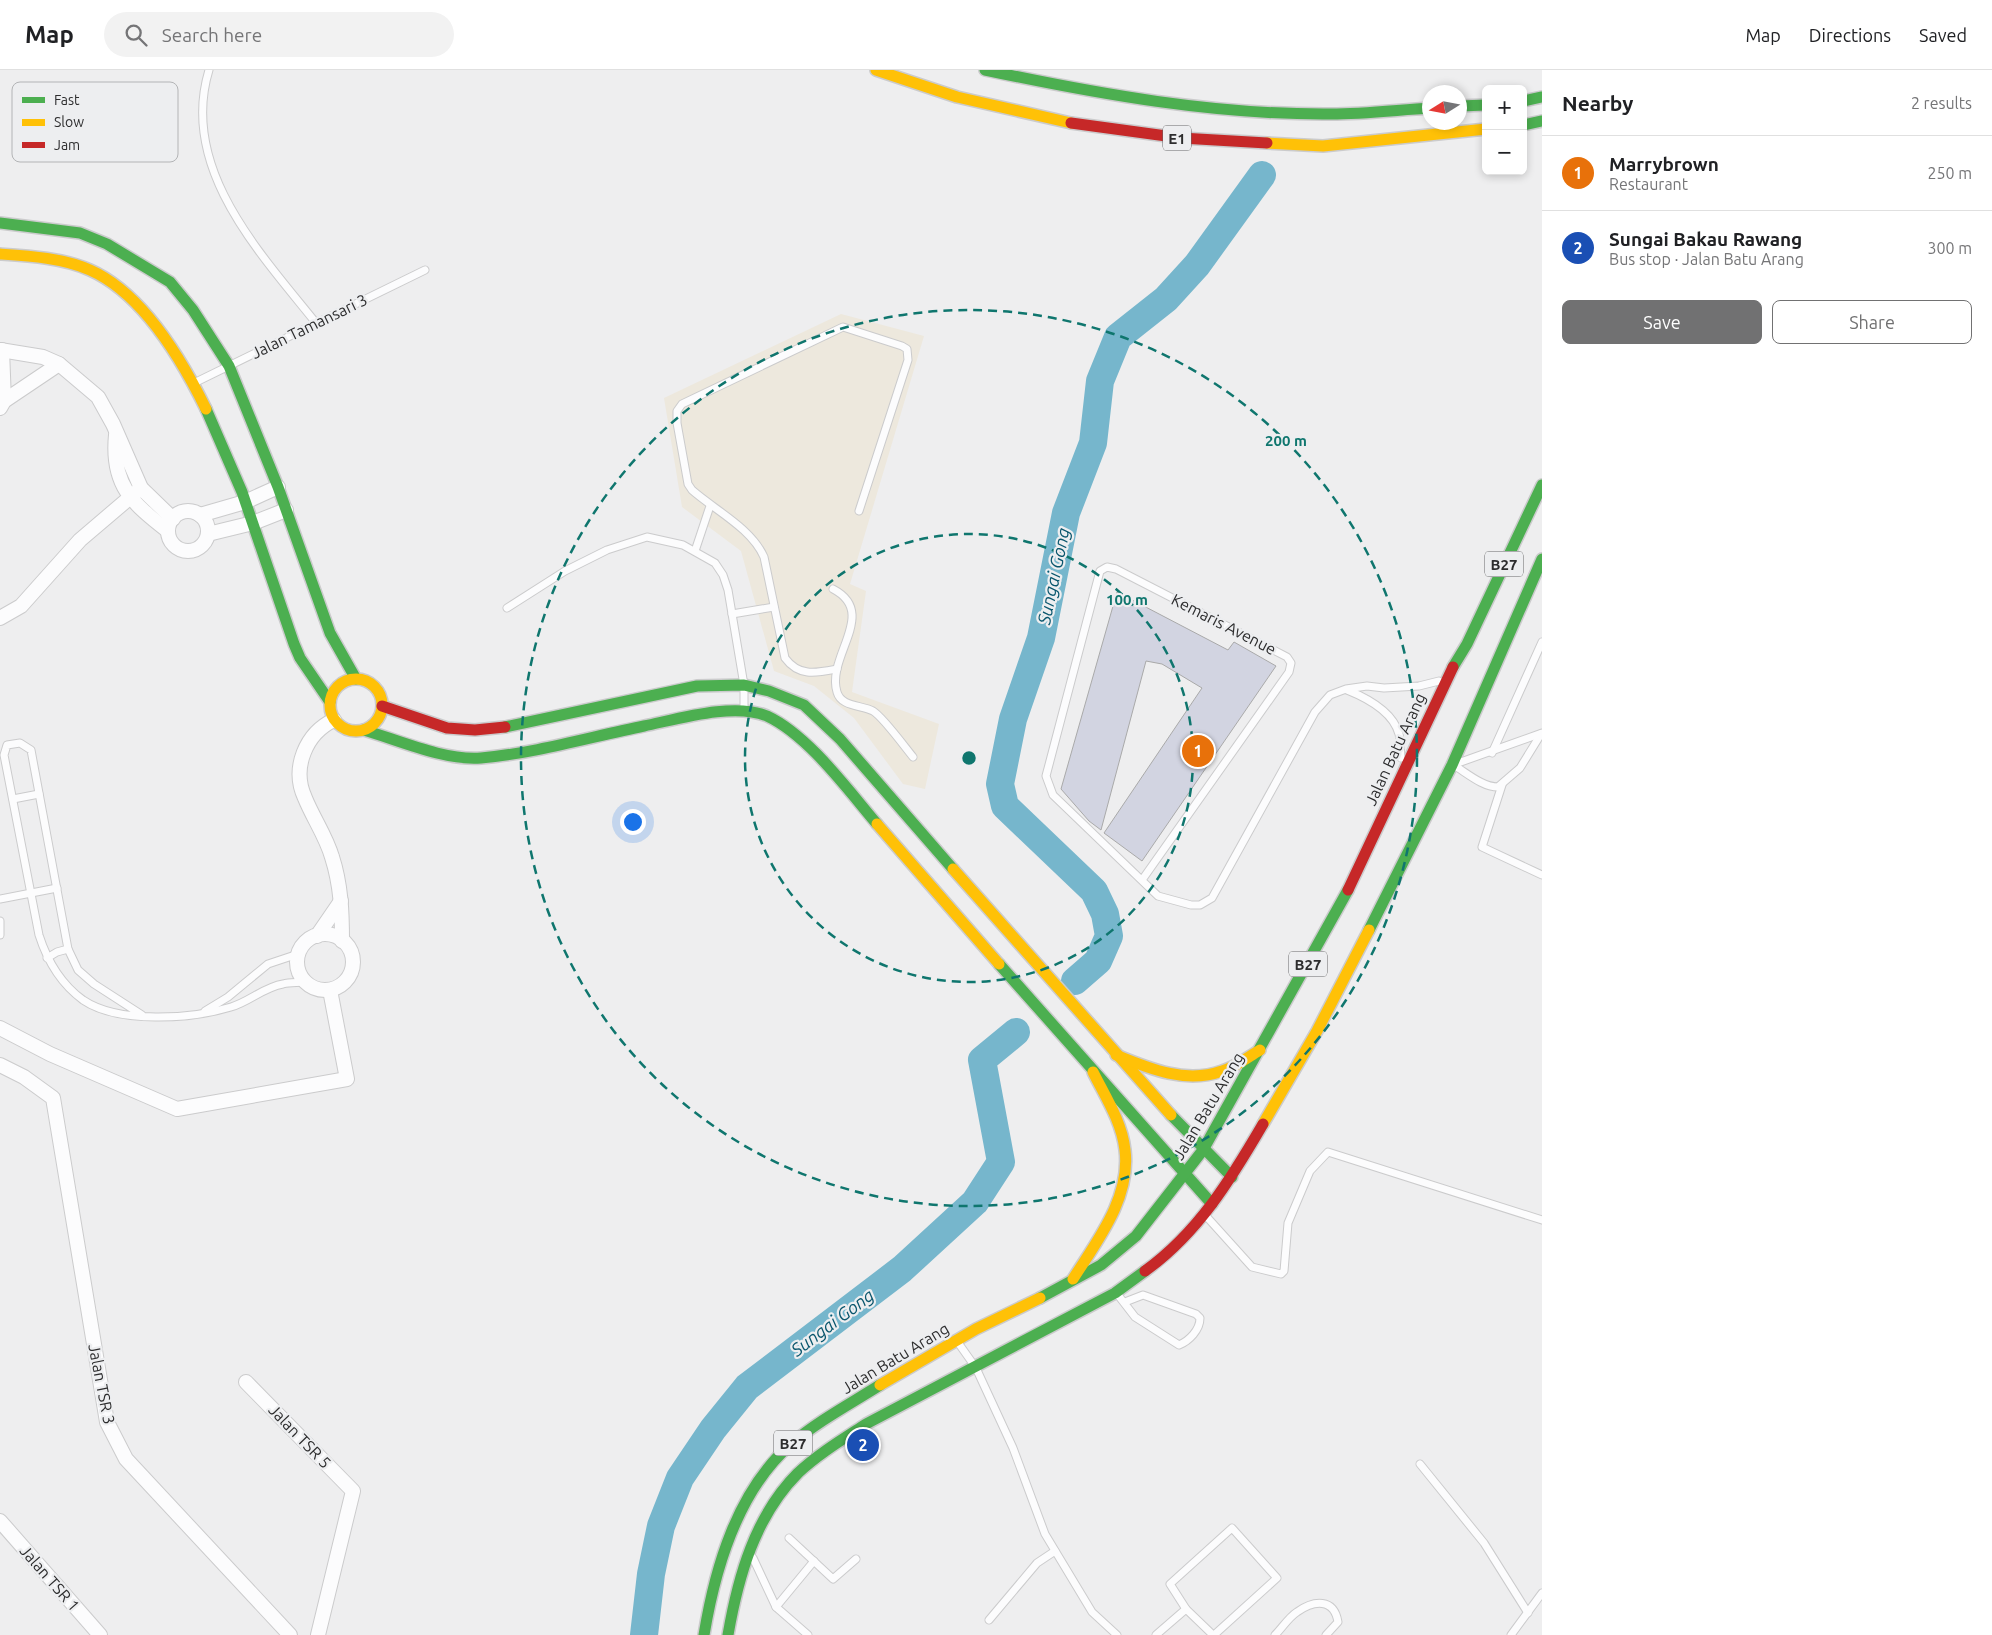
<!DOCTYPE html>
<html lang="en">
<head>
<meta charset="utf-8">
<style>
	body { margin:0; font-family:Ubuntu,sans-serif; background:#f2f2f2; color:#202124 }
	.controls { position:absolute; right:15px; top:15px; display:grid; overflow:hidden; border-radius:8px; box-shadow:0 2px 8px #0003 }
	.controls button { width:45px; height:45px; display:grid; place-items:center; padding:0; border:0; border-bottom:1px solid #e0e0e0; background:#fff; color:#202124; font:25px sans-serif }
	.compass { position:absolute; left:1422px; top:15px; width:45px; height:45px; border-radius:50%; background:#fff; box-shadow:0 2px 8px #0003; rotate:259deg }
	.you { position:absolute; left:632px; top:751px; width:18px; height:18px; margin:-12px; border:4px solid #fff; border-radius:50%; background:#1a73e8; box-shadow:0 0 0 8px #1a73e833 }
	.badge { display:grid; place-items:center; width:32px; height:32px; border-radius:50%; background:#717172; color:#fff; font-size:16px; font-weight:700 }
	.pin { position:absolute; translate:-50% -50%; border:2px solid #fff; box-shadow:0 1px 5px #0006 }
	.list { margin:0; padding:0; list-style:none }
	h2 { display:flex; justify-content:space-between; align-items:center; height:65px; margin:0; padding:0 20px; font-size:21px }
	h2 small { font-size:16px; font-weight:400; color:#757577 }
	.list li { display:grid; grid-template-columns:32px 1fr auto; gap:15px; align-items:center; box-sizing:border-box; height:75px; padding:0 20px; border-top:1px solid #e0e0e0 }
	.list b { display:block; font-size:19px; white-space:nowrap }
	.list p { margin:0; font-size:16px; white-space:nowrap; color:#757577 }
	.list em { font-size:16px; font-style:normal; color:#757577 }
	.actions { display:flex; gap:10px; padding:15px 20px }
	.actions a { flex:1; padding:11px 0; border:1px solid #717172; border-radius:8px; text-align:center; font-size:18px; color:#717172 }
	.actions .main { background:#717172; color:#fff }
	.icon { flex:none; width:28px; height:28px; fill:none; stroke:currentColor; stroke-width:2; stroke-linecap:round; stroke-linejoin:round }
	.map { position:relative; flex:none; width:1542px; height:1565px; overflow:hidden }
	header { display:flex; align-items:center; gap:30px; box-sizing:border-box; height:70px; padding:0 25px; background:#fff; border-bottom:1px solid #e0e0e0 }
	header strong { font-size:24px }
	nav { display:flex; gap:28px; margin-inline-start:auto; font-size:18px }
	.search { width:350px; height:45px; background:#f2f2f2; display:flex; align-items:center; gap:12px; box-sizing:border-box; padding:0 18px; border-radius:28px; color:#757577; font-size:19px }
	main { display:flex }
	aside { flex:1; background:#fff }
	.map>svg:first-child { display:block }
	.education { fill:#ede8dd }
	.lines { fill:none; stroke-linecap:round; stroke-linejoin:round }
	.river { stroke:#76b6cc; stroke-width:28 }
	.building { fill:#d2d4e1; stroke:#a9a9a9 }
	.lane-casing { stroke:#cbcbcc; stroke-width:9 }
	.street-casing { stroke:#cbcbcc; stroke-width:16 }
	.fast-casing { stroke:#cbcbcc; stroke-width:14 }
	.slow-casing { stroke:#cbcbcc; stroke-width:14 }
	.jam-casing { stroke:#cbcbcc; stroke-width:14 }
	.lane { stroke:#fcfcfd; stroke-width:7 }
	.street { stroke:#fcfcfd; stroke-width:14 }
	.fast { stroke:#4caf50; stroke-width:11 }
	.slow { stroke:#ffc107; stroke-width:11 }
	.jam { stroke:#c62828; stroke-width:11 }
	.ring { fill:none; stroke:#0f766e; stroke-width:2.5; stroke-dasharray:9 6 }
	.labels { text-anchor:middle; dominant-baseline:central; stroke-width:4.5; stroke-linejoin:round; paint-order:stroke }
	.shield { fill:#edeef0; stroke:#676768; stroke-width:1 }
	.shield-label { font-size:15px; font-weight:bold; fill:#2d2d2e }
	.street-label { font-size:16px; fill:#2d2d2e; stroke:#edeef0 }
	.water-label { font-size:18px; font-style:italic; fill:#09566d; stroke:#edeef0 }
	.key { fill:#edeef0; stroke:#b3b4b6; stroke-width:1 }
	.key-label { font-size:14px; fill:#2d2d2e }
	.centre { fill:#0f766e; stroke:#edeef0; stroke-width:2.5 }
	.ring-label { font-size:15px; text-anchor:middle; font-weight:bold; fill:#0f766e; stroke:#edeef0; stroke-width:4.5; stroke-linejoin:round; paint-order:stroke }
</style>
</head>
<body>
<header>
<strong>Map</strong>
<div class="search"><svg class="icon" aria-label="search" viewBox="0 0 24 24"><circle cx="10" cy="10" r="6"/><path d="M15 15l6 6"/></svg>Search here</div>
<nav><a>Map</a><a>Directions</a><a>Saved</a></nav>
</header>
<main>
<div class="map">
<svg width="1542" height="1565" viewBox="0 0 1542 1565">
	<rect width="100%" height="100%" fill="#eeeeef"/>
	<polygon class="education" points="841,244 924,266 850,514 866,521 852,622 939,654 925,719 903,714 854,648 814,616 774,601 741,481 682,437 664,328"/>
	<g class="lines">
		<g class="river">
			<polyline points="1075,911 1098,891 1109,866 1105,844 1094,821 1005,736 1000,714 1013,649 1041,568 1066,443 1093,373 1100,311 1118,267 1166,229 1197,195 1262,105"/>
			<polyline points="644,1565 651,1504 661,1456 680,1408 713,1359 747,1317 902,1199 975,1132 1001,1092 982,990 1016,962"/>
		</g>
	</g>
	<polygon class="building" points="1117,522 1228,580 1234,572 1276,596 1142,791 1104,763 1202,618 1162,594 1146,591 1101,760 1089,751 1061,719"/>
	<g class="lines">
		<g class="lane-casing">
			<g id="lane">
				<path d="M209,0C179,98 260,183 316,253"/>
				<polyline points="194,313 425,200"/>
				<polyline points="695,481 710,436"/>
				<path d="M833,519C879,543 826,586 837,622C841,637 862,635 873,641C883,647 904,676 913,687"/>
				<polyline points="507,538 565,501 607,480 647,467 683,475 715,493 723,505 728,520 744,615 744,640"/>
				<polyline points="732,544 774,537"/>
				<path d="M837,599C816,603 799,607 785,588L764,487C751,458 716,441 692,420L688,414L677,353V341L682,334L843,257L902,276L907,279L908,290L859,441"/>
				<path d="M1347,620C1367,628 1393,642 1399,664C1401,671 1400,680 1401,688"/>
				<polyline points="1492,683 1542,572"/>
				<polyline points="1458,693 1542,663"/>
				<path d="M1455,696C1468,704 1483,717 1498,717L1520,698L1541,664"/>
				<polyline points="1502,715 1482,777 1542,805"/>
				<polyline points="13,729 39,724"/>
				<polyline points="1142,810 1289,602 1291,593 1287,587 1116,499 1107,497 1100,501 1046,706 1053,725 1158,826 1191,835 1200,835 1212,828 1315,642 1330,625 1346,619 1367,616 1384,618 1419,616 1439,611"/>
				<polyline points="0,829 57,818"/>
				<polyline points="0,851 0,865"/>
				<polyline points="47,888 57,882 68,879"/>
				<polyline points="205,941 228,927 268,894 298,884"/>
				<path d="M142,945L94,914L78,900L68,879L31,680L20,673L7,675L4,685L39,865C47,890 61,914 83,930C118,954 192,949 231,937C249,932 264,917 283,914C290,912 298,913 305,912"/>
				<polyline points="1206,1146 1252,1197 1281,1204 1284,1201 1288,1153 1310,1101 1328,1082 1542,1150"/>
				<path d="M1118,1225L1135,1247L1179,1275C1189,1271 1200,1260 1200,1248L1196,1244L1143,1225L1125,1232"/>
				<polyline points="959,1274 976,1298 1013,1378 1045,1464 1092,1542 1117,1565"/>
				<polyline points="1420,1394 1484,1473 1528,1543"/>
				<polyline points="789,1468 833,1509 856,1489"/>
				<polyline points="753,1488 776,1537 808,1565"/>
				<polyline points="776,1537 814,1491"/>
				<polyline points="1186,1539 1170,1514 1232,1458 1277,1508 1214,1565"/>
				<polyline points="989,1550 1037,1493 1055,1481"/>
				<polyline points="1156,1565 1186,1539 1213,1565"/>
				<path d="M1275,1565C1282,1558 1289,1547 1297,1542C1314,1530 1334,1528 1338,1552L1326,1565"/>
				<polyline points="1511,1565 1542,1523"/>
			</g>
		</g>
		<g class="street-casing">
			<g id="street">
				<polyline points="0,280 43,287 59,294 98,327 113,354 141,418 173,449"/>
				<polyline points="2,280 4,331"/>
				<polyline points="0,338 4,331 59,294"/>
				<path d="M116,365C111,415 132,433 168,461"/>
				<circle cx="188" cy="461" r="20"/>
				<polyline points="200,445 245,432 278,417"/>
				<polyline points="208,464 253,453 286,440"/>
				<polyline points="0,548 21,536 80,470 141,418"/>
				<path d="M334,650C306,663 291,698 305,728C313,748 326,766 332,787C341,815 342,842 342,871"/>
				<circle cx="325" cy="892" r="28"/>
				<polyline points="317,866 341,831"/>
				<polyline points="0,958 50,984 177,1039 347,1009 330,920"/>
				<polyline points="0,995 24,1007 53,1028 107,1352 126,1389 290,1565"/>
				<polyline points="246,1312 353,1421 318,1565"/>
				<polyline points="0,1451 100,1565"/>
			</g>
		</g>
		<g class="fast-casing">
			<g id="fast">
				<path d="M985,0C1098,24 1215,45 1331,44C1364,44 1397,40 1430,38"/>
				<polyline points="1523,31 1542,27"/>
				<polyline points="1460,36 1486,35"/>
				<polyline points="1523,55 1542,51"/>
				<polyline points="0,153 80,163 107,174 170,212 193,240 229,296 278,417 330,563 356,609"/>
				<polyline points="206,339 242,422 294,574 300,588 330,632"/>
				<polyline points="1453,597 1467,574 1542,415"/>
				<polyline points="505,657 697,616 744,615 769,621 804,635 840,669 953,799"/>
				<path d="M364,660C398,670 445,691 481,688C536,683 590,667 644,656C678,649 734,632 767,646C808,665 848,720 877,754"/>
				<polyline points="1369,860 1452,695 1542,489"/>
				<polyline points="999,894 1212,1134"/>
				<polyline points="1171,1045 1232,1107"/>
				<polyline points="1040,1228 1101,1195 1136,1166 1203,1080 1348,820"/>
				<path d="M704,1565C715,1498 737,1421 791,1374C818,1351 850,1334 880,1315"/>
				<path d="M728,1565C738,1507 755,1446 798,1403C818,1384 843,1369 866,1354L1115,1223L1145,1201"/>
			</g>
		</g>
		<g class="slow-casing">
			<g id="slow">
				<polyline points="876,0 957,27 1071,53"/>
				<polyline points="1267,73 1323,76 1486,59"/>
				<path d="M0,184C30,186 63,188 90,200C142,223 182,290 206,339"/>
				<circle cx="356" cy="635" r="26"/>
				<polyline points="877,754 999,894"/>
				<polyline points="953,799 1171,1045"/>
				<path d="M1116,985C1150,999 1186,1014 1222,1001C1236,997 1248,987 1260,980"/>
				<polyline points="1263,1054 1317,961 1369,860"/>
				<path d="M1073,1209C1097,1171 1131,1128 1125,1080C1122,1052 1105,1026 1093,1002"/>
				<polyline points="880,1315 976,1259 1040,1228"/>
			</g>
		</g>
		<g class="jam-casing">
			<g id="jam">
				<polyline points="1071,53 1181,68 1267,73"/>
				<polyline points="382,636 447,658 475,660 505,657"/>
				<polyline points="1348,820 1453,597"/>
				<path d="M1145,1201C1198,1163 1231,1109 1263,1054"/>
			</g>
		</g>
		<use href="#lane" class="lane"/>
		<use href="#street" class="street"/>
		<use href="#fast" class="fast"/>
		<use href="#slow" class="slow"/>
		<use href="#jam" class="jam"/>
	</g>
	<g class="ring">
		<circle cx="969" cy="688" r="224"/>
		<circle cx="969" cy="688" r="448"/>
	</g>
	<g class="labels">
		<g class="shield">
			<rect x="1163" y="55.5" width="28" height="25" rx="4"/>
			<rect x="1485" y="481.5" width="38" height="25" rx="4"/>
			<rect x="1289" y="881.5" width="38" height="25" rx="4"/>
			<rect x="774" y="1360.5" width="38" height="25" rx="4"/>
		</g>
		<g class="shield-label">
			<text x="1177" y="68">E1</text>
			<text x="1504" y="494">B27</text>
			<text x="1308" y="894">B27</text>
			<text x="793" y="1373">B27</text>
		</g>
		<g class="street-label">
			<text transform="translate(309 256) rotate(-26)">Jalan Tamansari 3</text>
			<text transform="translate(1224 554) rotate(27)">Kemaris Avenue</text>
			<text transform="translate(1395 679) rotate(-65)">Jalan Batu Arang</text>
			<text transform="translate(1208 1036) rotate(-59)">Jalan Batu Arang</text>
			<text transform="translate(895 1288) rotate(-31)">Jalan Batu Arang</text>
			<text transform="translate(102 1314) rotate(79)">Jalan TSR 3</text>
			<text transform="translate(300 1366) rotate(46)">Jalan TSR 5</text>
			<text transform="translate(50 1508) rotate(49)">Jalan TSR 1</text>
		</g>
		<g class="water-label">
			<text transform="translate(1053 506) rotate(-78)">Sungai Gong</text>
			<text transform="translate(832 1252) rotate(-37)">Sungai Gong</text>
		</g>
	</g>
	<rect x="12" y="12" width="166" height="80" rx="8" class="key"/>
	<rect x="22" y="27" width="23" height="6" fill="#4caf50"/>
	<rect x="22" y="49" width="23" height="7" fill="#ffc107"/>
	<rect x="22" y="72" width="23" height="6" fill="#c62828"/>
	<g class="key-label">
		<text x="54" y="35">Fast</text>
		<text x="54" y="57">Slow</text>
		<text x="54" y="80">Jam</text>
	</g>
	<circle cx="969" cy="688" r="8" class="centre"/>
	<g class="ring-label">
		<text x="1286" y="376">200 m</text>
		<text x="1127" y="535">100 m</text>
	</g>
</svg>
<div class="controls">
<button>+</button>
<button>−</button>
</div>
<svg class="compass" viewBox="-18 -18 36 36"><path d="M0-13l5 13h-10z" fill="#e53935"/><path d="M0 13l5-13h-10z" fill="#757577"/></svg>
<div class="you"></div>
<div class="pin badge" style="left:1198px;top:681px;background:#e8710a">1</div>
<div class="pin badge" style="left:863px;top:1375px;background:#1a4fb4">2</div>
</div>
<aside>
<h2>Nearby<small>2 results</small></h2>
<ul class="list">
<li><span class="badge" style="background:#e8710a">1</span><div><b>Marrybrown</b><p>Restaurant</p></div><em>250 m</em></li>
<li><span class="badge" style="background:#1a4fb4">2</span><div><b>Sungai Bakau Rawang</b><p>Bus stop · Jalan Batu Arang</p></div><em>300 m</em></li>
</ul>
<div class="actions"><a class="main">Save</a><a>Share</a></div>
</aside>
</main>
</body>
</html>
